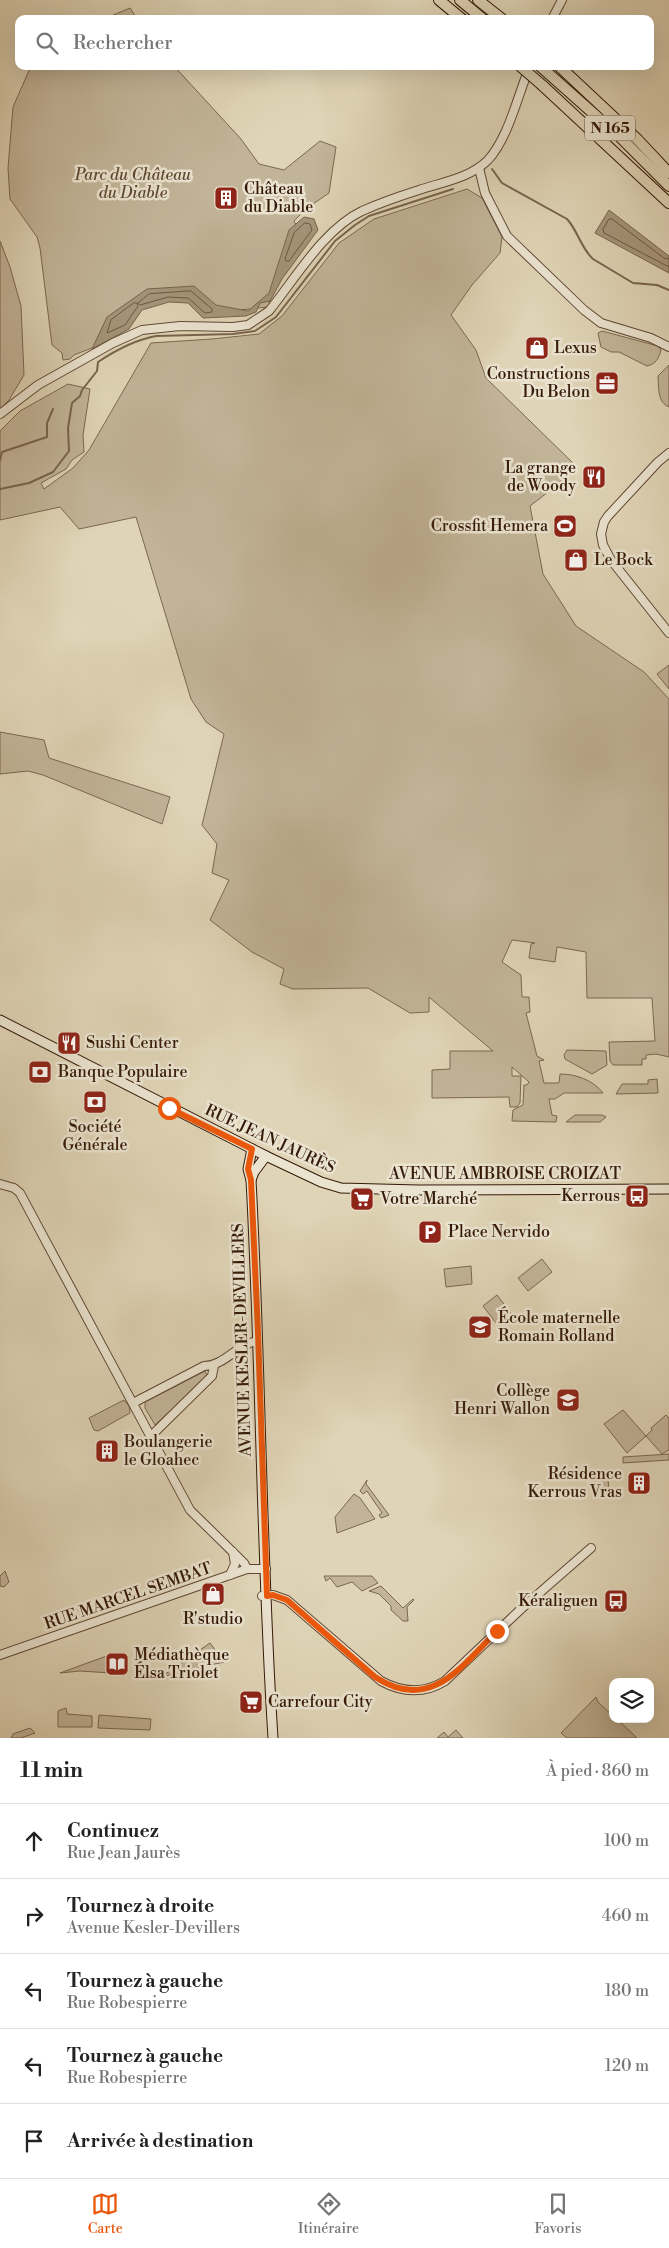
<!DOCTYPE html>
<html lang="fr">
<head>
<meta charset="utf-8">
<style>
	body { margin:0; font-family:"Libre Bodoni",serif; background:#f2f2f2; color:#222 }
	.controls { position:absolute; right:15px; bottom:15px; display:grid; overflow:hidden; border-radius:10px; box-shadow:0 5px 20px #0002 }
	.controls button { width:45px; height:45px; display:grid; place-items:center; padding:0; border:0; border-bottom:1px solid #e0e0e0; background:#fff; color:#222; font:25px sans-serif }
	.stop { position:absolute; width:15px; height:15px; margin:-11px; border:4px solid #ea580c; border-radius:50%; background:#fff }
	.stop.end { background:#ea580c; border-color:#fff; box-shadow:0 1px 5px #0008 }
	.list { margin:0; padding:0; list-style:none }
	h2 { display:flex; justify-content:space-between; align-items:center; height:65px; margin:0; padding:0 20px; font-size:21px }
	h2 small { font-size:16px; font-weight:400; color:#767676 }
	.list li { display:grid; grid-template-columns:32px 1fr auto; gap:15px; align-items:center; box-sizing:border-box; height:75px; padding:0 20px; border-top:1px solid #e0e0e0 }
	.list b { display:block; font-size:19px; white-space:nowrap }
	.list p { margin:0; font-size:16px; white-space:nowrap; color:#767676 }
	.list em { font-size:16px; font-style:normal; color:#767676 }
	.icon { flex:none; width:28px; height:28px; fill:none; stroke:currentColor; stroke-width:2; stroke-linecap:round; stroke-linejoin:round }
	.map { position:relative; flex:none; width:669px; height:1738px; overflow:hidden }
	.search { position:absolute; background:#fff; box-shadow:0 5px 20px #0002; left:15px; right:15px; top:15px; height:55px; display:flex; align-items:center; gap:12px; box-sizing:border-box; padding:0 18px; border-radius:10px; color:#767676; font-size:19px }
	.sheet { height:440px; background:#fff }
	nav { display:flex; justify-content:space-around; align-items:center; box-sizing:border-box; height:70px; border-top:1px solid #e0e0e0; background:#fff; font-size:14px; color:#767676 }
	nav a { display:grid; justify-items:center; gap:2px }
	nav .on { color:#ea580c }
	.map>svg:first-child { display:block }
	.green { fill:#c2b498; stroke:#7c6750 }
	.water { fill:#a5957a; stroke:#78644c }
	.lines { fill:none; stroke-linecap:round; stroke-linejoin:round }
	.shore { stroke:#6d5840; stroke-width:1 }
	.stream { stroke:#78644c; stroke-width:2 }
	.tertiary-casing { stroke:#604833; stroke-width:10 }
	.secondary-casing { stroke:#351a07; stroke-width:11 }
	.trunk-casing { stroke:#351a07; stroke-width:12 }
	.tertiary { stroke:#eae3d0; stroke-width:8 }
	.secondary { stroke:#eae3d0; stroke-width:9 }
	.trunk { stroke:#dfd4b6; stroke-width:10 }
	.trunk-bridge-casing { stroke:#351a07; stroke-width:12; stroke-linecap:butt }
	.trunk-bridge { stroke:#dfd4b6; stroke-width:10 }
	.route { stroke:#ea580c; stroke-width:6 }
	.labels { text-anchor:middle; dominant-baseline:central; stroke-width:5; stroke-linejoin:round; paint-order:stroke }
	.shield { fill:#eae3d0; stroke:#6b5643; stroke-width:1 }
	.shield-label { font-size:15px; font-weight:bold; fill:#351a07 }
	.park-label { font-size:16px; font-style:italic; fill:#5f4832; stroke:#eae3d0 }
	.poi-label { font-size:16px; fill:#351a07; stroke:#eae3d0; text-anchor:start }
	.street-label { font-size:16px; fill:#351a07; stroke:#eae3d0 }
</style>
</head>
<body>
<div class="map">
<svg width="669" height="1738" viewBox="0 0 669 1738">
	<rect width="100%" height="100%" fill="#dfd4b6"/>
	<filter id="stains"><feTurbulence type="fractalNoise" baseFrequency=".004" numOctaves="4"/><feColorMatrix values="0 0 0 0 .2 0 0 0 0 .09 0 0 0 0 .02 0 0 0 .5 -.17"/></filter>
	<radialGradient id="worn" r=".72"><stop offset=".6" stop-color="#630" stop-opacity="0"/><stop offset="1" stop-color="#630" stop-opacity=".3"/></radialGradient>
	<g class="green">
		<polygon points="130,8 137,19 104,19"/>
		<polygon points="31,66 174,66 241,139 259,164 284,170 320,141 336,147 329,193 306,209 294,221 298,228 287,246 268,307 230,311 150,293 97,346 74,355 70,359 63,360 62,353 52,345 40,248 37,237 10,199 8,168 13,107"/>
		<path d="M467,189L482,198L502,237L500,253L472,285L451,315L476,350L486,378L575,465L557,485L530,506L543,574L576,626L644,672L669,699V1057L656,1054L646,1055V1059H642V1065H613L610,1061L609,1042L655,1041L652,998H587L586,952L557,947L555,962L529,958L531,944L535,943L512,940L502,962L521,975L522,997H529L530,1012L526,1013L537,1056L544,1060L539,1061L544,1083H559L560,1074C576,1074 593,1080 603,1093H564L555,1099H549L552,1115L557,1116L556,1122L512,1121L513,1110L523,1105L524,1085H527L529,1082L512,1067V1076H521L520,1103L517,1107H510L509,1097L432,1098V1070L450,1069V1051H493L429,997V1012L410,1013L368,988L293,989L280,984L284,969L252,952L210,920L229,880L212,873L217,844L202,825L224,734L206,722L191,699L136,517L79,529L60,507L0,520V431L20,411L68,384L90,389L83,435L84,452L72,460L66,469L41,483L44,489L73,468L89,450L151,343L212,339L259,334L282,316L339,243L374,219Z"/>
		<polygon points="0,241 10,267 21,306 24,375 9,400 0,409"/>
		<path d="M602,331L658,346L661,350C659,358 656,364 647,366L619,352H611L601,347L598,333Z"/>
		<path d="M669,365V407C657,402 659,387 658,376Z"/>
		<polygon points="669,665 669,689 657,674"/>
		<polygon points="0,732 44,740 49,758 170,797 162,824 43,775 28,771 0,774"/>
		<polygon points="567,1050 606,1051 607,1065 592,1074 565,1059 564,1055"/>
		<polygon points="657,1079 658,1093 616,1094 622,1084 648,1084 648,1080"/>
		<polygon points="575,1115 602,1115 606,1117 600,1122 566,1122"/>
		<polygon points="542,1259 552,1272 528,1291 518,1278"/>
		<polygon points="471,1266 472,1284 446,1287 444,1269"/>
		<polygon points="497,1295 513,1316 499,1327 483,1306"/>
		<polygon points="205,1371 207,1376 155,1425 145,1408 145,1402"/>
		<polygon points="124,1400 129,1406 130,1413 98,1431 94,1430 89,1418"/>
		<polygon points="623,1410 646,1436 627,1453 604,1424"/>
		<polygon points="666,1415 669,1418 669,1450 662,1454 646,1436 652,1430 651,1428"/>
		<polygon points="669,1454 669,1460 623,1463 623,1457"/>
		<polygon points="608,1476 609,1492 602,1493 595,1480 598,1477"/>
		<polygon points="367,1480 366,1484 389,1515 381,1518 379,1515 382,1513 367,1491 363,1494 360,1491"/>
		<polygon points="354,1494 360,1498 375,1519 337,1533 335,1517"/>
		<polygon points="5,1571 9,1582 4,1587 0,1586 0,1576"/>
		<polygon points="324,1576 372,1576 378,1583 362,1591 352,1582 337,1587 330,1578 326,1581"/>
		<polygon points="381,1586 403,1608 413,1599 414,1600 407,1607 408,1621 403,1621 391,1610 391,1606 379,1594 369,1591"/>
		<polygon points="210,1643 224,1662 161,1677"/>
		<polygon points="112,1654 111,1673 80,1671 60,1673"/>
		<polygon points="596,1697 598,1702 613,1716 613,1719 617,1719 637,1738 567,1738 561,1733"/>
		<polygon points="66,1708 67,1714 92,1716 92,1727 58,1727 58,1711"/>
		<polygon points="99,1715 151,1719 150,1730 98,1728"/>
		<polygon points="30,1728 35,1733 21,1738 11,1738 13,1734"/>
		<polygon points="456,1730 463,1738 437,1738 444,1732 448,1737"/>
	</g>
	<g class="water">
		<polygon points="609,210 669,256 669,273 595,233"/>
		<polygon points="304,217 314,219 318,230 282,279 270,301 260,303 256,312 246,316 203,318 188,303 169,302 142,310 129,329 92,349 107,317 147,289 194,286 216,305 248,311 269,293 289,230"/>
	</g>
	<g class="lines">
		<g class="shore">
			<polygon points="305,223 310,224 312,230 289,261 286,261 285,259 294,233"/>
			<polyline points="669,259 664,258 612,219 609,219 603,229 604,233 669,267"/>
			<polygon points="191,291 212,309 212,312 205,313 188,298 168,297 140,305 138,303 149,294"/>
			<polygon points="134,303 137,303 138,306 125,325 107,333 111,320"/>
		</g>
		<g class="stream">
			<path d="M492,169L502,183L567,219C578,231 581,248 593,259L633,283L657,285L669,290"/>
			<polyline points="0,460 2,452 47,437 47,423 53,409"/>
			<path d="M0,489L29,483L53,472L69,451L68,428L72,403L80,396L82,390L97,371L98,362C116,350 134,340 156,336L233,334L255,331L276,317L335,241L355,225L369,216L453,189"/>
		</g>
		<g class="tertiary-casing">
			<g id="tertiary">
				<polyline points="552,19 562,0"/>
				<polyline points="479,168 485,193 507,236 584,310 601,323 651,338 669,347"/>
				<path d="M0,414L38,385L113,343L142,330L180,326L233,327L248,325L269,311C295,279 324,229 362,211C380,203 400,196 419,190C443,182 470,178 488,160C509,137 518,94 530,66"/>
				<polyline points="669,453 658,462 608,516 604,522 601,534 603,545 611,560 669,633"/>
				<polyline points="0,1184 14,1188 20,1193 190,1510 244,1563 247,1569"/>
				<path d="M133,1403L204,1366C225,1366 238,1343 258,1341"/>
				<polyline points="151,1436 212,1376 214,1366"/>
				<polyline points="230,1575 235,1564 233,1552"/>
				<path d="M262,1596L273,1595L287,1600L381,1681C403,1693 424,1694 445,1681L521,1609L591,1548"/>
				<polyline points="0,1655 247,1569 266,1569"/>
			</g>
		</g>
		<g class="secondary-casing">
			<g id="secondary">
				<polyline points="0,1020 266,1156 321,1182 341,1188 418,1190 669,1189"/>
				<path d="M252,1149L248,1169L251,1180C261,1366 261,1552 273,1738"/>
				<polyline points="251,1180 254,1172 266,1156"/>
			</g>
		</g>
		<g class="trunk-casing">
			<g id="trunk">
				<polyline points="439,0 462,19"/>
				<polyline points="460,0 483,19"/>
				<polyline points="478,0 502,19"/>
				<polyline points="540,66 621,138 669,186"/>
				<polyline points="559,66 638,140 669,173"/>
				<polyline points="542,85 669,203"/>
			</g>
		</g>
		<use href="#tertiary" class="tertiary"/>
		<use href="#secondary" class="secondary"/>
		<use href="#trunk" class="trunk"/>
		<g class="trunk-bridge-casing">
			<polyline id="trunk-bridge" points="520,66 542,85"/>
		</g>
		<use href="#trunk-bridge" class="trunk-bridge"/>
	</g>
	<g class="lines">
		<path class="route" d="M169,1108L252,1149L248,1169L251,1180L258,1332L267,1596L273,1595L287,1600L375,1677C430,1713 461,1667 497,1631"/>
	</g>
	<defs>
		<g id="building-square" transform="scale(1.25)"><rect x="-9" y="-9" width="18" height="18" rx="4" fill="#8f2418" stroke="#eae3d0"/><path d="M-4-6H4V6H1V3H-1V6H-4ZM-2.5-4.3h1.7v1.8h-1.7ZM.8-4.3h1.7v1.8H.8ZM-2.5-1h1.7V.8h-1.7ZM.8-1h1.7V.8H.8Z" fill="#fff"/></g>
		<g id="shop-square" transform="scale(1.25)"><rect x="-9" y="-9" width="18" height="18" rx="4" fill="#8f2418" stroke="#eae3d0"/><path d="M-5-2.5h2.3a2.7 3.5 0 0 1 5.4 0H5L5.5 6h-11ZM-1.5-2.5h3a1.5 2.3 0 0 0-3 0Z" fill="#fff"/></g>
		<g id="office-square" transform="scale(1.25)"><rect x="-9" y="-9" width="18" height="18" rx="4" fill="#8f2418" stroke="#eae3d0"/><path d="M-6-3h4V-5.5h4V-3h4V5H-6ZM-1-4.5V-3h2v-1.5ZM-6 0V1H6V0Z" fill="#fff"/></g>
		<g id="restaurant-square" transform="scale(1.25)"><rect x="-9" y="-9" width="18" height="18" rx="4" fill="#8f2418" stroke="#eae3d0"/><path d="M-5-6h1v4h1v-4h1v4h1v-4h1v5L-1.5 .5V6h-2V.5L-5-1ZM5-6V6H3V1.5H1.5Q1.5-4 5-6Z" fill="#fff"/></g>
		<g id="stadium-square" transform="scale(1.25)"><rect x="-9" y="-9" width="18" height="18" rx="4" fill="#8f2418" stroke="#eae3d0"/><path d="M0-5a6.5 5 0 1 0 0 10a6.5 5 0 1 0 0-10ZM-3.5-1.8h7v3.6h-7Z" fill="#fff"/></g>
		<g id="bank-square" transform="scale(1.25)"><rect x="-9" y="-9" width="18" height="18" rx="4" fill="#8f2418" stroke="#eae3d0"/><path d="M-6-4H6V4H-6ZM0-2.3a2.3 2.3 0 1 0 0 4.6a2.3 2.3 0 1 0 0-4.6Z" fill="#fff"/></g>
		<g id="bus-square" transform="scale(1.25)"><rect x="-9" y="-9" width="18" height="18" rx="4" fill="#8f2418" stroke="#eae3d0"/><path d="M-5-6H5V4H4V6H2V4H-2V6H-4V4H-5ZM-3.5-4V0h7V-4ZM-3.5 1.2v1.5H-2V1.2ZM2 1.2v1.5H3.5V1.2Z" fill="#fff"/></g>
		<g id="supermarket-square" transform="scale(1.25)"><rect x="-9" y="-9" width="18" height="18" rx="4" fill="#8f2418" stroke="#eae3d0"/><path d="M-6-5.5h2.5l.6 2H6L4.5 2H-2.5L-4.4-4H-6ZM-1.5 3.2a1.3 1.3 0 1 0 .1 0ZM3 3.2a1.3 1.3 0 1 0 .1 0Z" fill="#fff"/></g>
		<g id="parking-square" transform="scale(1.25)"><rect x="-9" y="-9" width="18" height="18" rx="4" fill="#8f2418" stroke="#eae3d0"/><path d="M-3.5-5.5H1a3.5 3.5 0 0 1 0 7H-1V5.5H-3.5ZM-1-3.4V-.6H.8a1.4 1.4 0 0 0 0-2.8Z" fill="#fff"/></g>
		<g id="school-square" transform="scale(1.25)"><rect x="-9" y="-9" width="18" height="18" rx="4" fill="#8f2418" stroke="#eae3d0"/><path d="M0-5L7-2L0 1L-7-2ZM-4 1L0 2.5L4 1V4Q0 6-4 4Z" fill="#fff"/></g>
		<g id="library-square" transform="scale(1.25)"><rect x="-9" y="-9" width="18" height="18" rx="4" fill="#8f2418" stroke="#eae3d0"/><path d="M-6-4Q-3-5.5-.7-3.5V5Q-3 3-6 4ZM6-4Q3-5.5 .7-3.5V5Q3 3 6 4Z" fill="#fff"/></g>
	</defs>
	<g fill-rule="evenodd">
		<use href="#building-square" x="226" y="198"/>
		<use href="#shop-square" x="537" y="348"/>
		<use href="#office-square" x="607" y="383"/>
		<use href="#restaurant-square" x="594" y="477"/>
		<use href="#stadium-square" x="565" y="526"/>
		<use href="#shop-square" x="576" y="560"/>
		<use href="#restaurant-square" x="69" y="1043"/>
		<use href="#bank-square" x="40" y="1072"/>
		<use href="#bank-square" x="95" y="1102"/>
		<use href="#bus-square" x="637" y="1196"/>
		<use href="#supermarket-square" x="362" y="1199"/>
		<use href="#parking-square" x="430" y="1232"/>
		<use href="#school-square" x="480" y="1327"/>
		<use href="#school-square" x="568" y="1400"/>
		<use href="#building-square" x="107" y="1451"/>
		<use href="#building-square" x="639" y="1483"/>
		<use href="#shop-square" x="213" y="1594"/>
		<use href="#bus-square" x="616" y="1601"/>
		<use href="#library-square" x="117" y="1664"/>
		<use href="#supermarket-square" x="251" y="1702"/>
	</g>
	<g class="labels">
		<rect class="shield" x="585" y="115.5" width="50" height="25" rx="4"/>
		<g class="shield-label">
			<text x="610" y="128">N 165</text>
		</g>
		<g class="park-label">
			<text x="133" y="175">Parc du Château<tspan x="133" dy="18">du Diable</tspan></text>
		</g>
		<g class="poi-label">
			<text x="244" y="189">Château<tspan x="244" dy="18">du Diable</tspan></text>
			<text x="554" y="348">Lexus</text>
			<text x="590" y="374" text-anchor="end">Constructions<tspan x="590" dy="18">Du Belon</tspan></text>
			<text x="576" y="468" text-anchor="end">La grange<tspan x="576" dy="18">de Woody</tspan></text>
			<text x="548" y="526" text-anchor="end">Crossfit Hemera</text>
			<text x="594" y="560">Le Bock</text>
			<text x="86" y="1043">Sushi Center</text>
			<text x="58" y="1072">Banque Populaire</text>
			<text x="95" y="1127" text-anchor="middle">Société<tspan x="95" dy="18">Générale</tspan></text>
			<text x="620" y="1196" text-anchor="end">Kerrous</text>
			<text x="380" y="1199">Votre Marché</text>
			<text x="448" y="1232">Place Nervido</text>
			<text x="498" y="1318">École maternelle<tspan x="498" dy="18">Romain Rolland</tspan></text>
			<text x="550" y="1391" text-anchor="end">Collège<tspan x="550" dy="18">Henri Wallon</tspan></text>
			<text x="124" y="1442">Boulangerie<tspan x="124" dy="18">le Gloahec</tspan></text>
			<text x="622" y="1474" text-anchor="end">Résidence<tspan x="622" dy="18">Kerrous Vras</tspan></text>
			<text x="598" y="1601" text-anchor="end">Kéraliguen</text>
			<text x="213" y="1619" text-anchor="middle">R'studio</text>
			<text x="134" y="1655">Médiathèque<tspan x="134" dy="18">Élsa Triolet</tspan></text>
			<text x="268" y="1702">Carrefour City</text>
		</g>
		<g class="street-label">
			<text transform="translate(270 1139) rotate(25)">RUE JEAN JAURÈS</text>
			<text x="505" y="1174">AVENUE AMBROISE CROIZAT</text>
			<text transform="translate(242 1340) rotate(-92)">AVENUE KESLER-DEVILLERS</text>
			<text transform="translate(128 1596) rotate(-19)">RUE MARCEL SEMBAT</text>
		</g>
	</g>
	<rect width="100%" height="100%" filter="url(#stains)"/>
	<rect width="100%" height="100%" fill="url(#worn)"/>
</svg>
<div class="controls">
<button><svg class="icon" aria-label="layers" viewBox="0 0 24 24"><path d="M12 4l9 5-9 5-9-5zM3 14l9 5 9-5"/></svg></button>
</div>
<div class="stop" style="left:169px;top:1108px"></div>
<div class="stop end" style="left:497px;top:1631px"></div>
<div class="search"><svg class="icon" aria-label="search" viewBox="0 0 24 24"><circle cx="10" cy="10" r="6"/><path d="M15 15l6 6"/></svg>Rechercher</div>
</div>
<section class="sheet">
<h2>11 min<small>À pied · 860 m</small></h2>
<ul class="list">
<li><svg class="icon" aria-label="ahead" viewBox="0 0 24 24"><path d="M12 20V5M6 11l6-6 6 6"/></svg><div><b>Continuez</b><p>Rue Jean Jaurès</p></div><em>100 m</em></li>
<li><svg class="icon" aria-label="right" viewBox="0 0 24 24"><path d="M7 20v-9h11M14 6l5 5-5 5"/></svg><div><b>Tournez à droite</b><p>Avenue Kesler-Devillers</p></div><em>460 m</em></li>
<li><svg class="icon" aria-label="left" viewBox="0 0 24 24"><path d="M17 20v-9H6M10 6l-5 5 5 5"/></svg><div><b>Tournez à gauche</b><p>Rue Robespierre</p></div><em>180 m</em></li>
<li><svg class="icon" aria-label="left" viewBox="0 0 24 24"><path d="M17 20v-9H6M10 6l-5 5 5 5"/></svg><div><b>Tournez à gauche</b><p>Rue Robespierre</p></div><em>120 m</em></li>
<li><svg class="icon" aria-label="arrive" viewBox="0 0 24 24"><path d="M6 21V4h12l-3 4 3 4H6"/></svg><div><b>Arrivée à destination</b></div></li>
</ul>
</section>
<nav>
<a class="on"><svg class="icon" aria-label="map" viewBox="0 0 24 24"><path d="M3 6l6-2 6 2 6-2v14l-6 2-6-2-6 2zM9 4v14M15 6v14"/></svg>Carte</a>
<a><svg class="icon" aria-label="directions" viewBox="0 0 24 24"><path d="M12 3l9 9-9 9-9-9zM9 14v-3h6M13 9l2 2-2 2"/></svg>Itinéraire</a>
<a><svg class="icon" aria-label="saved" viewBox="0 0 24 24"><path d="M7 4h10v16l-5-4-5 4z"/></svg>Favoris</a>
</nav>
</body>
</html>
